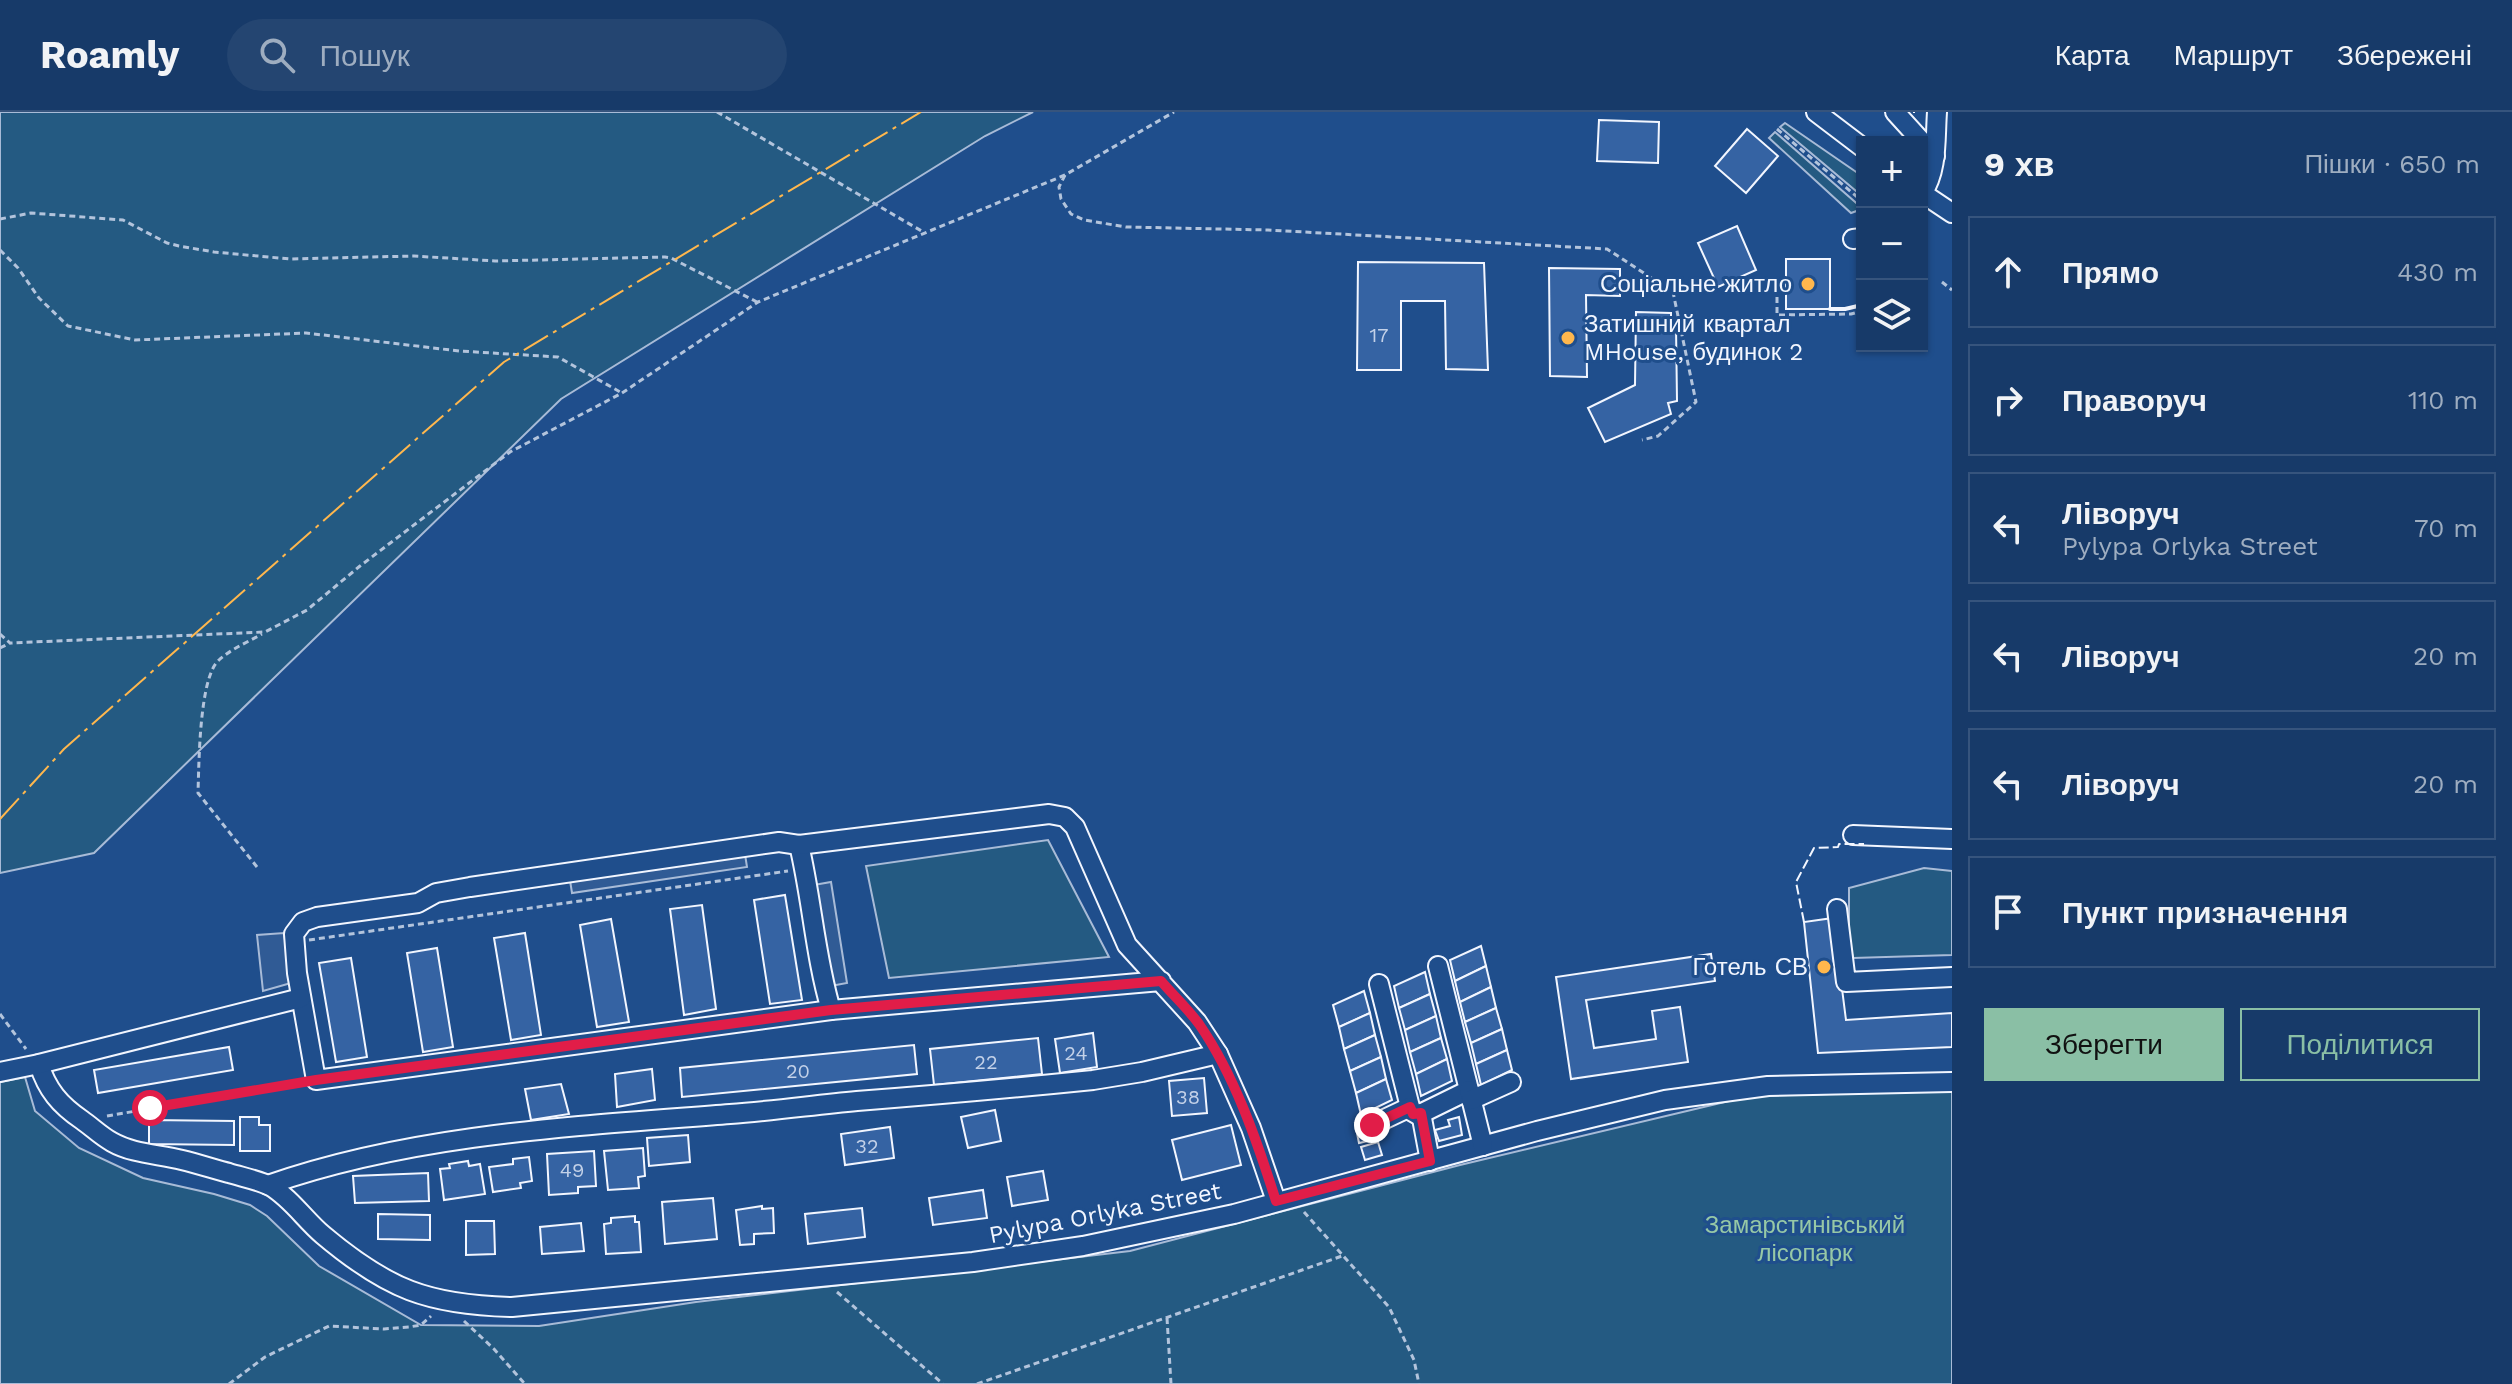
<!DOCTYPE html>
<html lang="uk">
<head>
<meta charset="utf-8">
<style>
	body { margin:0; font-family:"Work Sans",sans-serif; background:#244571; color:#f1f3f6 }
	.controls { position:absolute; right:24px; top:24px; display:grid; overflow:hidden; border-radius:0px; box-shadow:0 2px 6px #0004 }
	.controls button { width:72px; height:72px; display:grid; place-items:center; padding:0; border:0; border-bottom:2px solid #36547d; background:#173a69; color:#f1f3f6; font:40px sans-serif }
	.stop { position:absolute; width:24px; height:24px; margin:-18px; border:6px solid #e11d48; border-radius:50%; background:#fff }
	.stop.end { background:#e11d48; border-color:#fff; box-shadow:0 2px 8px #0008 }
	.list { margin:0; padding:0; list-style:none }
	h2 { display:flex; justify-content:space-between; align-items:center; height:104px; margin:0; padding:0 32px; font-size:34px }
	h2 small { font-size:26px; font-weight:400; color:#9eadc0 }
	.list li { display:grid; grid-template-columns:52px 1fr auto; gap:24px; align-items:center; box-sizing:border-box; height:112px; margin:0 16px 16px; padding:0 16px; border:2px solid #36547d; border-radius:0px }
	.list b { display:block; font-size:30px; white-space:nowrap }
	.list p { margin:0; font-size:26px; white-space:nowrap; color:#9eadc0 }
	.list em { font-size:26px; font-style:normal; color:#9eadc0 }
	.actions { display:flex; gap:16px; padding:24px 32px }
	.actions a { flex:1; padding:18px 0; border:2px solid #8abfa5; border-radius:0px; text-align:center; font-size:28px; color:#8abfa5 }
	.actions .main { background:#8abfa5; color:#111 }
	.icon { flex:none; width:44px; height:44px; fill:none; stroke:currentColor; stroke-width:2; stroke-linecap:round; stroke-linejoin:round }
	.map { position:relative; flex:none; width:1952px; height:1272px; overflow:hidden }
	header { display:flex; align-items:center; gap:48px; box-sizing:border-box; height:112px; padding:0 40px; background:#173a69; border-bottom:2px solid #36547d }
	header strong { font-size:38px }
	nav { display:flex; gap:44px; margin-inline-start:auto; font-size:28px }
	.search { width:560px; height:72px; background:#244571; display:flex; align-items:center; gap:20px; box-sizing:border-box; padding:0 28px; border-radius:44px; color:#9eadc0; font-size:30px }
	main { display:flex }
	aside { flex:1; background:#173a69 }
	.map>svg:first-child { display:block }
	.green { fill:#245a82; stroke:#a8bbd7; stroke-width:2 }
	.parking { fill:#305b95; stroke:#a8bbd7; stroke-width:2 }
	.building { fill:#3563a3; stroke:#f2f6ff; stroke-width:2 }
	.lines { fill:none; stroke-linecap:round; stroke-linejoin:round }
	.minor-casing { stroke:#f2f6ff; stroke-width:22 }
	.path { stroke:#b3c4dc; stroke-width:3; stroke-dasharray:6 4; stroke-linecap:butt }
	.minor { stroke:#1f4e8c; stroke-width:18 }
	.fence { stroke:#f2f6ff; stroke-width:2; stroke-dasharray:10 4; stroke-linecap:butt }
	.wall { stroke:#f2f6ff; stroke-width:4 }
	.power { stroke:#ffb74d; stroke-width:2; stroke-dasharray:28 6 4 6; stroke-linecap:butt }
	.route { stroke:#e11d48; stroke-width:10 }
	.poi-dot { fill:#ffb74d; stroke:#1f4e8c; stroke-width:3 }
	.labels { text-anchor:middle; dominant-baseline:central; stroke-width:6; stroke-linejoin:round; paint-order:stroke }
	.number-label { font-size:20px; fill:#c3d1e8 }
	.poi-label { font-size:24px; fill:#f2f6ff; stroke:#1f4e8c; text-anchor:end }
	.street-label { font-size:24px; fill:#f2f6ff; stroke:#1f4e8c }
	.park-label { font-size:24px; fill:#97c8a6; stroke:#1f4e8c }
</style>
</head>
<body>
<header>
<strong>Roamly</strong>
<div class="search"><svg class="icon" aria-label="search" viewBox="0 0 24 24"><circle cx="10" cy="10" r="6"/><path d="M15 15l6 6"/></svg>Пошук</div>
<nav><a>Карта</a><a>Маршрут</a><a>Збережені</a></nav>
</header>
<main>
<div class="map">
<svg width="1952" height="1272" viewBox="0 0 1952 1272">
	<rect width="100%" height="100%" fill="#1f4e8c"/>
	<g class="green">
		<polygon points="0,0 1033,0 985,24 561,287 94,741 0,761"/>
		<polygon points="1785,11 1862,64 1862,84 1780,15"/>
		<polygon points="1775,20 1862,96 1862,97 1851,101 1769,26"/>
		<polygon points="1048,728 1109,845 889,866 866,754"/>
		<polygon points="1924,756 1952,759 1952,843 1853,846 1849,828 1849,776"/>
		<polygon points="25,965 35,999 79,1036 143,1066 214,1082 250,1093 267,1104 319,1154 421,1213 539,1214 696,1190 1130,1139 1460,1053 1750,984 1952,979 1952,1272 0,1272 0,970"/>
	</g>
	<g class="parking">
		<polygon points="744,736 747,755 572,781 569,762"/>
		<polygon points="831,770 847,871 825,875 808,774"/>
		<polygon points="284,821 291,871 263,879 257,823"/>
	</g>
	<g class="building">
		<polygon points="1599,8 1659,10 1658,51 1597,49"/>
		<polygon points="1747,17 1778,44 1746,81 1715,54"/>
		<polygon points="1737,114 1756,158 1718,175 1698,131"/>
		<rect x="1786" y="147" width="44" height="50"/>
		<polygon points="1358,150 1484,151 1488,258 1446,257 1445,189 1401,189 1401,258 1357,258"/>
		<polygon points="1549,156 1620,157 1620,184 1586,183 1587,265 1550,264"/>
		<polygon points="1636,200 1671,201 1671,214 1676,214 1677,289 1668,291 1671,302 1605,330 1588,296 1635,273"/>
		<polygon points="785,783 802,888 770,892 754,788"/>
		<polygon points="702,793 716,897 684,903 670,797"/>
		<polygon points="1833,806 1846,908 1952,901 1952,935 1818,941 1804,810"/>
		<polygon points="611,807 629,910 597,915 580,813"/>
		<polygon points="525,821 541,923 511,928 494,826"/>
		<polygon points="1481,834 1486,854 1455,869 1450,848"/>
		<polygon points="437,836 453,935 423,940 407,841"/>
		<polygon points="1711,842 1715,869 1586,888 1594,936 1656,927 1652,899 1680,895 1688,950 1571,967 1556,865"/>
		<polygon points="351,846 367,945 336,950 319,851"/>
		<polygon points="1486,854 1491,875 1460,890 1455,869"/>
		<polygon points="1425,860 1430,882 1399,896 1394,874"/>
		<polygon points="1491,875 1496,896 1465,910 1460,890"/>
		<polygon points="1364,879 1370,901 1339,915 1333,893"/>
		<polygon points="1430,882 1436,904 1405,918 1399,896"/>
		<polygon points="1496,896 1502,917 1471,931 1465,910"/>
		<polygon points="1370,901 1375,923 1344,937 1339,915"/>
		<polygon points="1436,904 1441,926 1410,940 1405,918"/>
		<polygon points="1502,917 1507,938 1476,952 1471,931"/>
		<polygon points="1093,921 1097,955 1060,961 1055,927"/>
		<polygon points="1375,923 1381,945 1350,959 1344,937"/>
		<polygon points="1038,926 1042,962 934,973 930,937"/>
		<polygon points="1441,926 1447,947 1416,962 1410,940"/>
		<polygon points="914,933 917,962 682,985 680,956"/>
		<polygon points="229,935 233,958 98,981 94,958"/>
		<polygon points="1507,938 1512,958 1481,973 1476,952"/>
		<polygon points="1381,945 1386,967 1356,981 1350,959"/>
		<polygon points="1447,947 1452,969 1421,984 1416,962"/>
		<polygon points="652,957 655,988 617,995 615,962"/>
		<polygon points="1204,966 1207,1001 1172,1004 1169,969"/>
		<polygon points="1386,967 1392,988 1361,1003 1356,981"/>
		<polygon points="561,972 569,1002 531,1008 525,977"/>
		<polygon points="995,998 1001,1029 968,1036 961,1005"/>
		<polygon points="240,1005 259,1005 259,1013 270,1013 270,1039 240,1039"/>
		<polygon points="1459,1005 1462,1023 1439,1029 1435,1018 1450,1014 1448,1008"/>
		<polygon points="149,1008 234,1009 234,1033 149,1032"/>
		<polygon points="1365,1009 1368,1029 1359,1031 1355,1011"/>
		<polygon points="1231,1013 1241,1053 1182,1068 1172,1028"/>
		<polygon points="890,1015 894,1046 845,1053 841,1022"/>
		<polygon points="688,1023 690,1050 649,1054 647,1026"/>
		<polygon points="1378,1030 1382,1043 1365,1048 1361,1035"/>
		<polygon points="643,1036 645,1064 638,1065 639,1076 608,1078 604,1039"/>
		<polygon points="594,1039 596,1074 578,1075 578,1081 549,1083 547,1042"/>
		<polygon points="529,1045 532,1069 520,1071 521,1076 493,1080 489,1055 513,1052 513,1047"/>
		<polygon points="468,1049 469,1054 480,1052 485,1082 444,1088 440,1057 450,1056 449,1052"/>
		<polygon points="1043,1059 1048,1088 1012,1094 1007,1065"/>
		<polygon points="428,1061 429,1089 355,1091 353,1064"/>
		<polygon points="983,1078 987,1106 933,1113 929,1086"/>
		<polygon points="713,1086 717,1127 665,1132 662,1090"/>
		<polygon points="762,1094 762,1097 773,1096 774,1121 754,1122 754,1132 740,1133 736,1098"/>
		<polygon points="862,1096 865,1125 808,1132 805,1102"/>
		<polygon points="378,1102 430,1103 430,1128 378,1127"/>
		<polygon points="635,1104 635,1110 639,1110 641,1140 606,1142 604,1112 611,1111 611,1106"/>
		<polygon points="466,1109 494,1109 495,1142 466,1143"/>
		<polygon points="581,1111 584,1139 542,1142 540,1115"/>
	</g>
	<g class="lines">
		<g class="minor-casing">
			<g id="minor">
				<polyline points="1816,0 1862,35"/>
				<polyline points="1895,0 1935,44"/>
				<polyline points="1922,81 1952,101"/>
				<path d="M1922,82C1938,58 1935,27 1937,0"/>
				<polyline points="1853,127 1862,126"/>
				<polyline points="1853,723 1952,727"/>
				<path d="M799,733C812,787 815,844 831,898"/>
				<polyline points="1837,797 1846,870 1952,865"/>
				<polyline points="1161,869 831,898 316,968 297,861 294,822 303,810 317,805 418,791 436,781 470,775 779,730 799,733 1049,702 1065,705 1075,715 1127,833 1197,910 1218,942 1251,1016 1276,1089"/>
				<polyline points="1379,872 1411,999 1418,1003 1469,978 1438,854"/>
				<path d="M39,952C47,978 60,993 82,1008C92,1015 101,1024 112,1030C133,1042 159,1042 182,1048C198,1052 214,1057 229,1061C242,1065 258,1068 270,1074C291,1086 305,1108 323,1123C387,1177 428,1193 512,1195L973,1150L1083,1134L1234,1102L1537,1019L1665,988L1768,974L1952,970"/>
				<polyline points="0,960 39,952 301,886"/>
				<polyline points="1469,978 1483,1034"/>
				<polyline points="1471,988 1511,970"/>
				<polyline points="1421,1001 1430,1049"/>
				<polyline points="1372,1013 1410,995"/>
				<path d="M268,1073C413,1022 577,1014 730,1002C772,999 814,993 857,989C936,983 1014,976 1093,968L1142,960L1218,942"/>
			</g>
		</g>
		<g class="path">
			<polyline points="717,0 925,121"/>
			<polyline points="1777,17 1862,89"/>
			<polyline points="1065,63 1059,75 1061,87 1071,102 1084,108 1126,115 1268,118 1607,137 1673,180 1696,290 1658,324 1642,328"/>
			<polyline points="0,107 31,101 123,108 167,131 179,134 214,140 290,147 414,144 495,149 665,145 671,146 757,190"/>
			<polyline points="0,138 18,156 39,186 68,214 135,228 306,221 459,239 558,245 622,281"/>
			<polyline points="1922,148 1928,155"/>
			<polyline points="1942,170 1952,178"/>
			<polyline points="1777,175 1777,203 1851,202 1862,199"/>
			<polyline points="0,522 10,531 265,520 307,498 360,454 510,340 622,281 758,190 1065,63 1174,0"/>
			<polyline points="0,536 10,531"/>
			<path d="M257,755L198,681C199,653 199,565 219,548C231,537 248,530 262,522"/>
			<polyline points="309,828 788,759"/>
			<polyline points="0,902 26,937"/>
			<polyline points="107,1004 300,971"/>
			<polyline points="1304,1100 1389,1195 1414,1248 1419,1272"/>
			<polyline points="837,1180 943,1272"/>
			<polyline points="1167,1206 1171,1272"/>
			<polyline points="464,1209 494,1237 525,1272"/>
			<polyline points="229,1272 265,1245 329,1214 384,1217 409,1215 421,1213 431,1204"/>
			<polyline points="977,1272 1342,1144"/>
		</g>
		<use href="#minor" class="minor"/>
		<g class="fence">
			<polyline points="1913,0 1915,0"/>
			<polyline points="1830,197 1845,197 1862,193"/>
			<polyline points="1804,810 1796,770 1814,736 1838,735 1839,732 1864,732"/>
		</g>
		<polyline class="wall" points="1830,197 1845,197 1862,193"/>
		<polyline class="power" points="0,707 64,637 504,250 921,0"/>
	</g>
	<g class="lines">
		<path class="route" d="M150,996L316,968L831,898L1161,869C1173,883 1188,897 1199,912C1235,964 1257,1029 1276,1089L1430,1049L1421,1001L1413,1002L1410,995L1372,1013"/>
	</g>
	<g class="poi-dot">
		<circle cx="1808" cy="172" r="8"/>
		<circle cx="1568" cy="226" r="8"/>
		<circle cx="1824" cy="855" r="8"/>
	</g>
	<g class="labels">
		<g class="number-label">
			<text x="1379" y="223">17</text>
			<text x="1076" y="941">24</text>
			<text x="986" y="950">22</text>
			<text x="798" y="959">20</text>
			<text x="1188" y="985">38</text>
			<text x="867" y="1034">32</text>
			<text x="572" y="1058">49</text>
		</g>
		<g class="poi-label">
			<text x="1792" y="172">Соціальне житло</text>
			<text x="1584" y="212" text-anchor="start">Затишний квартал<tspan x="1584" dy="28">MHouse, будинок 2</tspan></text>
			<text x="1808" y="855">Готель СВ</text>
		</g>
		<g class="street-label">
			<text transform="translate(1105 1101) rotate(-11)">Pylypa Orlyka Street</text>
		</g>
		<g class="park-label">
			<text x="1805" y="1113">Замарстинівський<tspan x="1805" dy="28">лісопарк</tspan></text>
		</g>
	</g>
</svg>
<div class="controls">
<button>+</button>
<button>−</button>
<button><svg class="icon" aria-label="layers" viewBox="0 0 24 24"><path d="M12 4l9 5-9 5-9-5zM3 14l9 5 9-5"/></svg></button>
</div>
<div class="stop" style="left:150px;top:996px"></div>
<div class="stop end" style="left:1372px;top:1013px"></div>
</div>
<aside>
<h2>9 хв<small>Пішки · 650 m</small></h2>
<ul class="list">
<li><svg class="icon" aria-label="ahead" viewBox="0 0 24 24"><path d="M12 20V5M6 11l6-6 6 6"/></svg><div><b>Прямо</b></div><em>430 m</em></li>
<li><svg class="icon" aria-label="right" viewBox="0 0 24 24"><path d="M7 20v-9h11M14 6l5 5-5 5"/></svg><div><b>Праворуч</b></div><em>110 m</em></li>
<li><svg class="icon" aria-label="left" viewBox="0 0 24 24"><path d="M17 20v-9H6M10 6l-5 5 5 5"/></svg><div><b>Ліворуч</b><p>Pylypa Orlyka Street</p></div><em>70 m</em></li>
<li><svg class="icon" aria-label="left" viewBox="0 0 24 24"><path d="M17 20v-9H6M10 6l-5 5 5 5"/></svg><div><b>Ліворуч</b></div><em>20 m</em></li>
<li><svg class="icon" aria-label="left" viewBox="0 0 24 24"><path d="M17 20v-9H6M10 6l-5 5 5 5"/></svg><div><b>Ліворуч</b></div><em>20 m</em></li>
<li><svg class="icon" aria-label="arrive" viewBox="0 0 24 24"><path d="M6 21V4h12l-3 4 3 4H6"/></svg><div><b>Пункт призначення</b></div></li>
</ul>
<div class="actions"><a class="main">Зберегти</a><a>Поділитися</a></div>
</aside>
</main>
</body>
</html>
